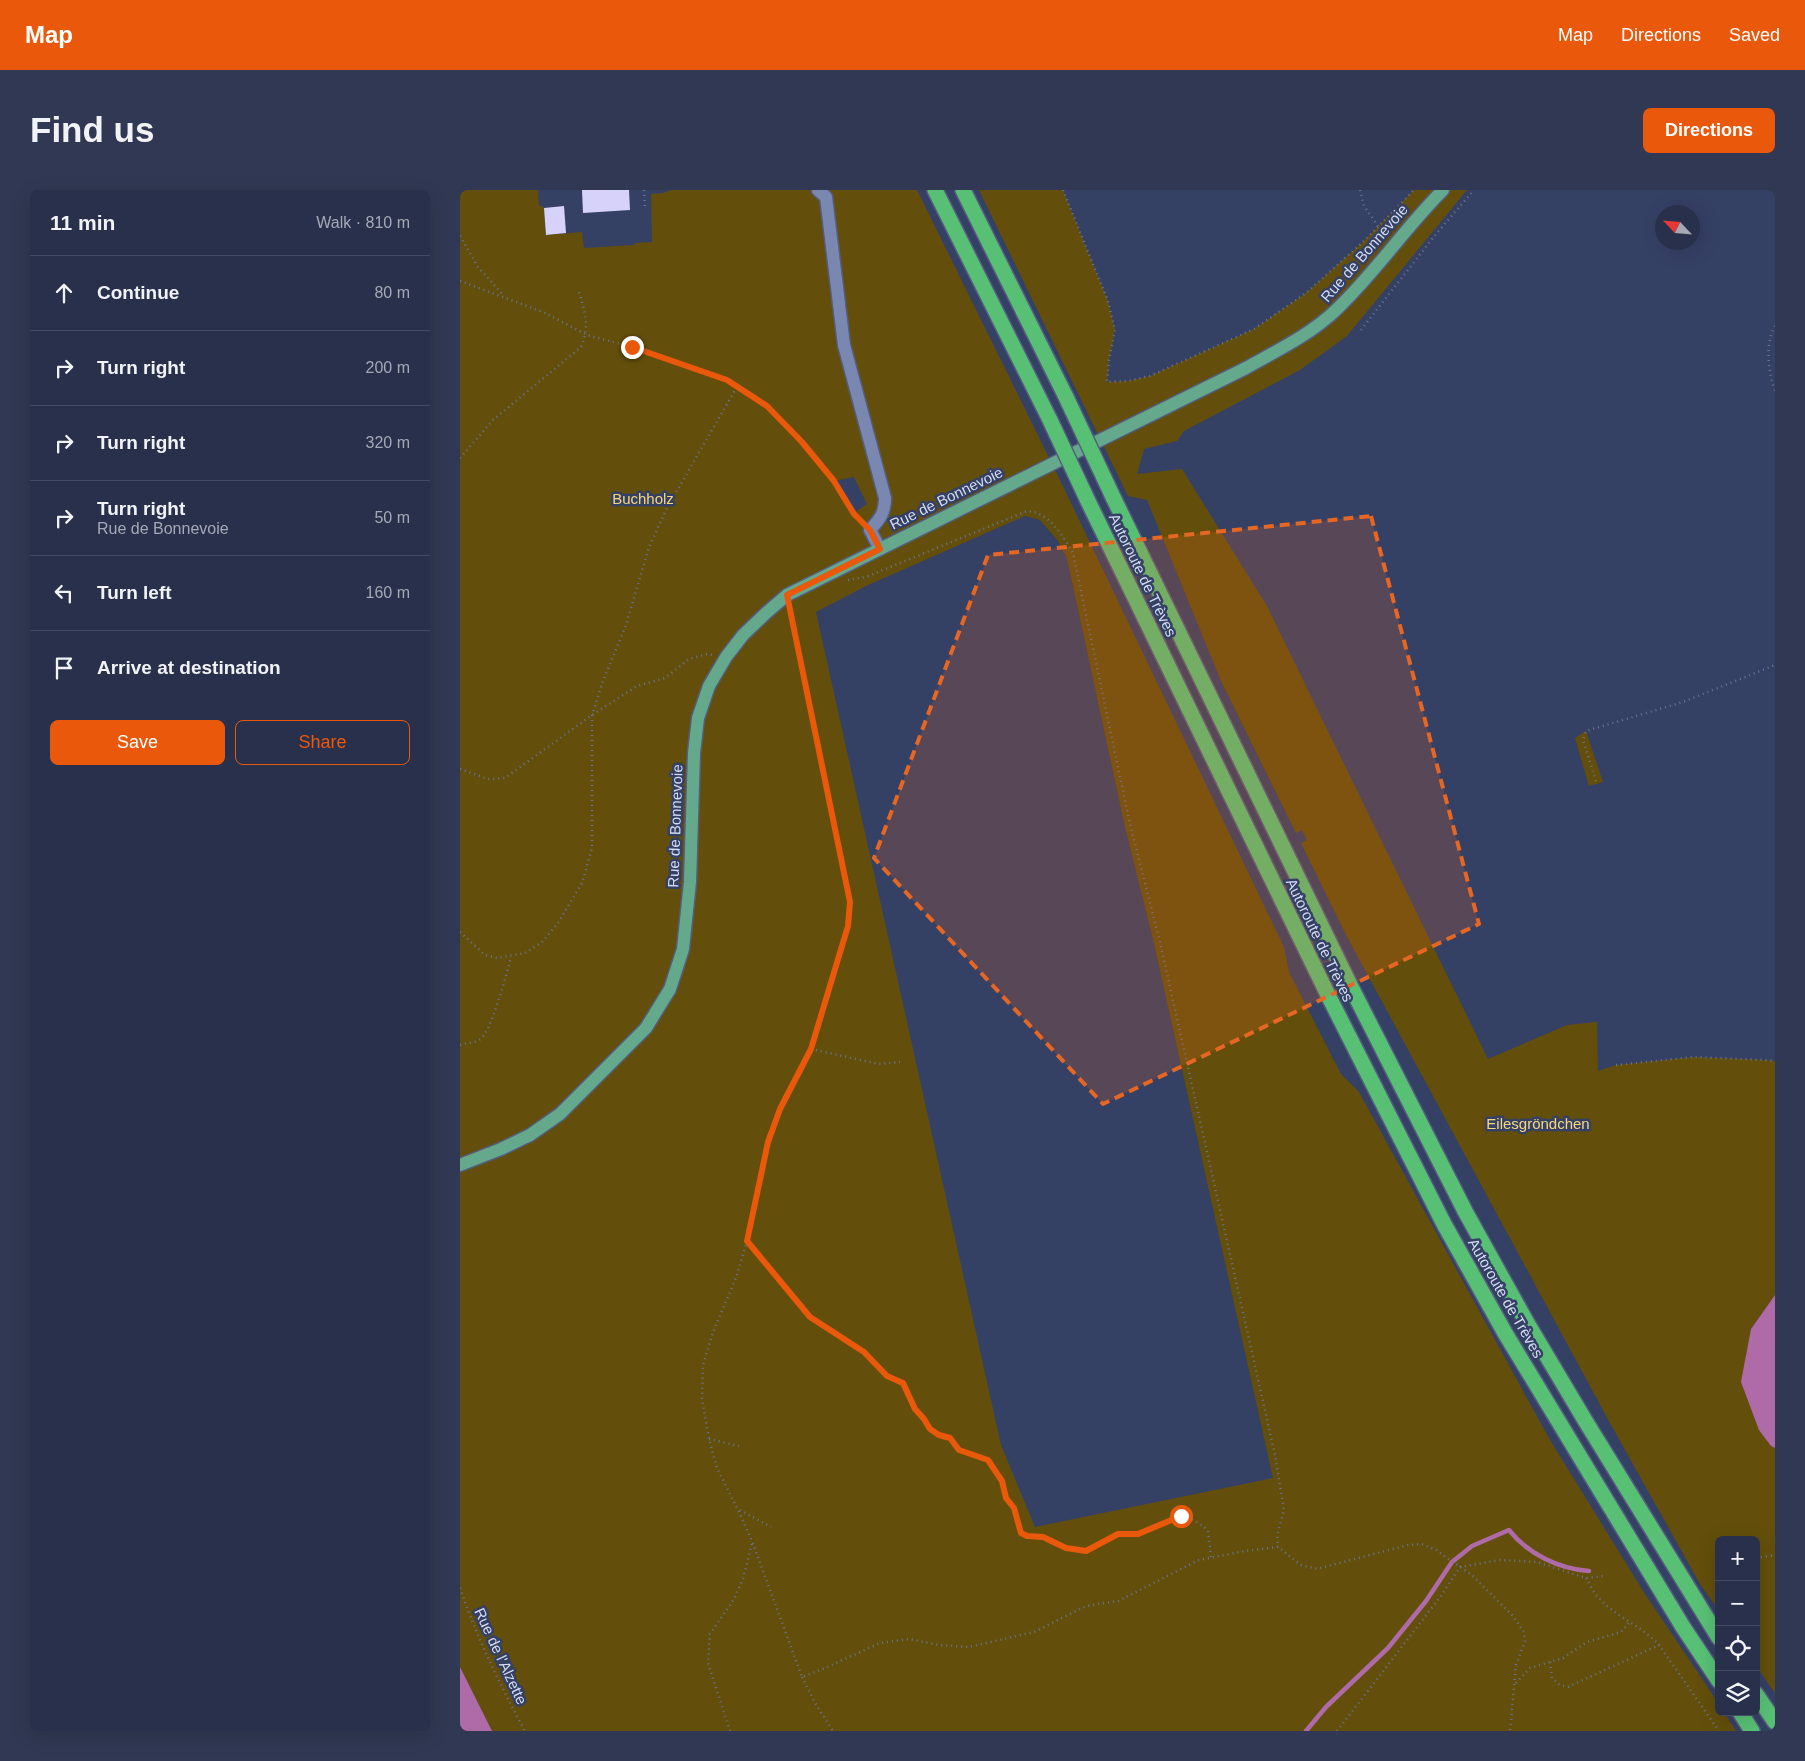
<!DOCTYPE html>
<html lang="en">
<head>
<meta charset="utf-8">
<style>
	body { margin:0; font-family:Helvetica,sans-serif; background:#303853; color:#f1f3f6 }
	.controls { position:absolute; right:15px; bottom:15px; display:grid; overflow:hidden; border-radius:8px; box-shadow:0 5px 20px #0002 }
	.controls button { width:45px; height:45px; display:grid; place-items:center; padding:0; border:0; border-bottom:1px solid #444b64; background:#28304c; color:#f1f3f6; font:25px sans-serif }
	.compass { position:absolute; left:1195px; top:15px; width:45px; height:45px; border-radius:50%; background:#28304c; box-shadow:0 5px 20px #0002; rotate:296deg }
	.stop { position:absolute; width:15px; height:15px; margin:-11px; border:4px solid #ea580c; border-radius:50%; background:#fff }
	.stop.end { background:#ea580c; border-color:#fff; box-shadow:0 1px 5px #0008 }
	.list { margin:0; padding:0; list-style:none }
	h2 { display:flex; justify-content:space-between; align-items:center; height:65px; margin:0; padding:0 20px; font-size:21px }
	h2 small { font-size:16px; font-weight:400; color:#a5a9b5 }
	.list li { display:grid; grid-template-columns:32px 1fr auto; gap:15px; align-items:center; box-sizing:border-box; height:75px; padding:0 20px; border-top:1px solid #444b64 }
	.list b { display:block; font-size:19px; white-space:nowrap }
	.list p { margin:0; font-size:16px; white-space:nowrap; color:#a5a9b5 }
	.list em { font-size:16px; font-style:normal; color:#a5a9b5 }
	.actions { display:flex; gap:10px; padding:15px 20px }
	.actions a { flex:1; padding:11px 0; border:1px solid #ea580c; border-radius:8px; text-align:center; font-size:18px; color:#ea580c }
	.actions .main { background:#ea580c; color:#fff }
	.icon { flex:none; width:28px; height:28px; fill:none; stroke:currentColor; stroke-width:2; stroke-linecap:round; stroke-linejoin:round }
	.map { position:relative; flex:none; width:1315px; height:1541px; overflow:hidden; border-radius:8px }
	header { display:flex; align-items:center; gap:30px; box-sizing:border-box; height:70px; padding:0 25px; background:#ea580c; color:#fff }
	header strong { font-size:24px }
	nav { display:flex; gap:28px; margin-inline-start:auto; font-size:18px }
	.intro { display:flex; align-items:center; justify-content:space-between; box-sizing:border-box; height:120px; padding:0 30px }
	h1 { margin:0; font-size:35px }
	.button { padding:12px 22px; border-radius:8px; background:#ea580c; color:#fff; font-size:18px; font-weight:700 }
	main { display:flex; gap:30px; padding:0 30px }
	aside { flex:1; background:#28304c; border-radius:8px; box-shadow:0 5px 20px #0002 }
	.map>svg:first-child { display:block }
	.green { fill:#634f0b; fill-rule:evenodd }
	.water { fill:#ae6ba8 }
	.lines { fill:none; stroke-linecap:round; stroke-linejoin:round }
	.stream { stroke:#ae6ba8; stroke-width:4.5 }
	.building { fill:#d7d2f9 }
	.minor-casing { stroke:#545d7c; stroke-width:15 }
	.major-casing { stroke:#545d7c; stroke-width:15 }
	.highway-casing { stroke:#545d7c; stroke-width:18 }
	.path { stroke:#697394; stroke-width:2.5; stroke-dasharray:1 4; stroke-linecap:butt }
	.minor { stroke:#7987b1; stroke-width:12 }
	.major { stroke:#65a98d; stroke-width:12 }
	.highway { stroke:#58c075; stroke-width:15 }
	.highway-bridge-casing { stroke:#545d7c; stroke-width:18; stroke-linecap:butt }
	.highway-bridge { stroke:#58c075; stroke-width:15 }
	.route { stroke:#ea580c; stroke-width:6 }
	.marked { fill:#e66623; fill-opacity:0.2; stroke:#e66623; stroke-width:4; stroke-dasharray:10 6; stroke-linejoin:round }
	.labels { text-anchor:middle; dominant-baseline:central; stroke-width:5; stroke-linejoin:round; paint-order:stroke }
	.street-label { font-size:15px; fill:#d4dcf2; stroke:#354065 }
	.park-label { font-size:15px; fill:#f8d77b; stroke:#354065 }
</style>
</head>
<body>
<header>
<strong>Map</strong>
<nav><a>Map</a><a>Directions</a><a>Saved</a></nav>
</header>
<div class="intro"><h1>Find us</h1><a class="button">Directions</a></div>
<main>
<aside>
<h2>11 min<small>Walk · 810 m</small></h2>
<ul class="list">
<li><svg class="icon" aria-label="ahead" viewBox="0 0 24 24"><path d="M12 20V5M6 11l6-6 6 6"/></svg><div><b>Continue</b></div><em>80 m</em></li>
<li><svg class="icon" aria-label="right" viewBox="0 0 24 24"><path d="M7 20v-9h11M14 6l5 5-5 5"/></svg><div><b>Turn right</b></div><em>200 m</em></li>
<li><svg class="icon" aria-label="right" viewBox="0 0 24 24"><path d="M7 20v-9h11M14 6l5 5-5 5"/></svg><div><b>Turn right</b></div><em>320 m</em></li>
<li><svg class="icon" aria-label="right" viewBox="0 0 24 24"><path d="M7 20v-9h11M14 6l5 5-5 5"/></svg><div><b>Turn right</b><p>Rue de Bonnevoie</p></div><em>50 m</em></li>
<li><svg class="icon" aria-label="left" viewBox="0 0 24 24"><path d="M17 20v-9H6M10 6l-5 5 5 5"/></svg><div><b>Turn left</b></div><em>160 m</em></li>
<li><svg class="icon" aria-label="arrive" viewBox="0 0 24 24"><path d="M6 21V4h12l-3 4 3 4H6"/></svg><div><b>Arrive at destination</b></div></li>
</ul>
<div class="actions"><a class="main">Save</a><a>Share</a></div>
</aside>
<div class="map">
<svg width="1315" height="1541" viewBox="0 0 1315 1541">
	<rect width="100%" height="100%" fill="#354065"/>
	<g class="green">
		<path d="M0,0H78L79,15L84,18L86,45L122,42L124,58L174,55L175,53L192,52L191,4L203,3L211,0H457L599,288L824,757L829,782L881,884L899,902L1090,1250L1185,1404L1259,1514V1522H1264L1276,1541H32L0,1477ZM394,287L407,314L394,323L374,291ZM565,326L580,330L598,351L607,368L665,637L693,749L813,1288L575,1337L541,1255L356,422L406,396Z"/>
		<polygon points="519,0 603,0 648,111 655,140 649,170 647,192 668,191 690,186 794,139 846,103 904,51 954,0 1007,0 887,146 840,180 724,241 717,251 684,259 677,284 722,279 807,416 1028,869 1107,835 1137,832 1138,881 1156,875 1234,867 1305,870 1315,871 1315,1105 1291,1139 1311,1256 1315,1258 1315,1503 1296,1476 1296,1350 1259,1350 1259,1421 1240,1394 1150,1233 886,745 841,653 847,650 842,640 836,643 761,491 687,310 668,306"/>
		<polygon points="1126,541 1143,592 1129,596 1115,548"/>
	</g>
	<g class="water">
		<polygon points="1315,1105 1315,1258 1311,1256 1299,1240 1281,1192 1291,1139"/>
		<polygon points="0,1477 32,1541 1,1541 0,1539"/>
	</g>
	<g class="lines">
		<path class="stream" d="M846,1541L866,1517L928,1458L966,1411L992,1372L1012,1356L1049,1340C1068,1364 1099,1379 1129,1381"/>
	</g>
	<g class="building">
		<polygon points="122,0 169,0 170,20 123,23"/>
		<polygon points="104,16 106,43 86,45 84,18"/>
	</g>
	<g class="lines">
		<g class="minor-casing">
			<path id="minor" d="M358,0L366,7L384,155L425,308C425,323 420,329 410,340L420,359"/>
		</g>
		<g class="major-casing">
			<path id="major" d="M0,975L41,959L70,945L100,924L186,838L210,799L223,759L230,692L234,563L238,528L249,496L266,467L283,445L306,423L327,405L786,178C816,161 850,145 876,120C915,83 945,38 983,0"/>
		</g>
		<g class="highway-casing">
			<g id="highway">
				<polyline points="475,0 590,230"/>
				<polyline points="503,0 606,207"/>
				<polyline points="653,307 891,797 1006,1023 1066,1131 1126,1232 1259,1448"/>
				<polyline points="627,309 868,805 984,1034 1045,1143 1223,1437 1259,1491"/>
				<polyline points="1296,1504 1315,1532"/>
				<polyline points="1280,1522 1292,1541"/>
			</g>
		</g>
		<g class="path">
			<polyline points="184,0 185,19"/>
			<polyline points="603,0 648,111 655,140 649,170 647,192 668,191 690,186 794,139 846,103 904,51 954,0"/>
			<polyline points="900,0 904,16 918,36"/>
			<polyline points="0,46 18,77 44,106"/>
			<path d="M0,91L83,122L127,145L172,157L267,189C309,212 345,251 373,290C384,304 390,319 402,331"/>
			<path d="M1315,136C1305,153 1308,182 1315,201"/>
			<polyline points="901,140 976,44 1014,0"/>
			<path d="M0,268L33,230L121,157C130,137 125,122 119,102"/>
			<path d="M388,390L406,387L567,321C589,322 603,346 613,363L670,634L699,748L815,1265L824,1320L817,1346L818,1357"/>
			<polyline points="330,419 390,712 388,736 351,859 320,919 308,952 287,1051 276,1088 253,1142 243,1175 242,1209 249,1249 257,1278 278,1320 292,1351 342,1487 363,1479 420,1453 449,1449 479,1455 509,1457 574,1442 626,1416 658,1411 739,1370 785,1361 818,1357 841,1375 857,1379 948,1355 962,1354 976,1360 1013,1386 1052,1425 1064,1442 1065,1451 1056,1475 1050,1541"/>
			<polyline points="0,579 28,589 45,588 132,525 177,496 205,488 229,469 247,464 252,465"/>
			<polyline points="1136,591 1123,550 1126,541 1223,512 1315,475"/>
			<polyline points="0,742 25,765 37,768 65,763 82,752 98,733 122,693 132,658 132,525 143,491 166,435 189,357 207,318 278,195"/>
			<path d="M0,855C6,853 14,853 19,850C31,844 47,782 51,767"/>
			<polyline points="351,859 419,874 440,872"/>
			<polyline points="1156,875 1234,867 1305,870 1315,871"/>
			<polyline points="287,1051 350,1127 404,1162 427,1186 443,1193 455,1219 465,1229 469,1239 479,1245 490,1248 499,1260 528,1271 542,1291 546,1307 555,1318 561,1343 567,1346 583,1347 606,1358 626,1361 658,1344 677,1344 721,1326 732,1329 743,1336 748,1341 751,1367"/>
			<polyline points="249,1249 279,1256"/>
			<polyline points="280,1320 311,1337"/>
			<polyline points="1296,1368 1315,1365"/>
			<polyline points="1257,1373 1259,1373"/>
			<path d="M1126,1388C1130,1394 1133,1403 1139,1408C1156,1427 1182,1436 1199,1455L1259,1541"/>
			<path d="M0,1398C17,1448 40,1495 65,1541"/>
			<polyline points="1090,1472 1092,1488 1100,1495 1108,1497 1199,1455"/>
			<polyline points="342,1487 355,1513 373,1541"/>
			<polyline points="1056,1493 1070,1478 1103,1468 1127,1452 1161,1442 1169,1433"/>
			<polyline points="270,1541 248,1473 250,1444 274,1409 283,1389 292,1353"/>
			<polyline points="877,1541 981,1406 1000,1377 1040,1370 1077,1372 1126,1388 1145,1386"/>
		</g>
		<use href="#minor" class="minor"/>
		<use href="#major" class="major"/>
		<use href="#highway" class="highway"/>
		<g class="highway-bridge-casing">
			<g id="highway-bridge">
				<polyline points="606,207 653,307"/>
				<polyline points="590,230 627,309"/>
			</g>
		</g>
		<use href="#highway-bridge" class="highway-bridge"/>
	</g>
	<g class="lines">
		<polyline class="route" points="172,157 267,190 307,216 342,252 374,291 394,324 410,340 420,359 327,405 390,712 388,736 351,859 320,919 308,952 287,1051 350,1127 404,1162 427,1186 443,1193 455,1219 464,1229 470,1239 479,1245 490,1248 499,1260 528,1270 542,1291 546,1308 554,1318 561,1343 567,1346 583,1347 606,1358 626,1361 658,1344 678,1344 721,1326"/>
	</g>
	<path class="marked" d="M911,326L1019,734L643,914L414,668L528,365Z"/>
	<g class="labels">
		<g class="street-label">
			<text transform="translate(904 63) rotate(-49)">Rue de Bonnevoie</text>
			<text transform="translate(486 308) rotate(-26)">Rue de Bonnevoie</text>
			<text transform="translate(683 385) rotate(64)">Autoroute de Trèves</text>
			<text transform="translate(215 636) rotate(-88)">Rue de Bonnevoie</text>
			<text transform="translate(860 750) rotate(64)">Autoroute de Trèves</text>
			<text transform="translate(1046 1108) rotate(60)">Autoroute de Trèves</text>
			<text transform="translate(41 1466) rotate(65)">Rue de l'Alzette</text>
		</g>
		<g class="park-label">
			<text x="183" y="308">Buchholz</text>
			<text x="1078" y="933">Eilesgröndchen</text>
		</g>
	</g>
</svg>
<div class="controls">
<button>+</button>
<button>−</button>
<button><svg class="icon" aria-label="locate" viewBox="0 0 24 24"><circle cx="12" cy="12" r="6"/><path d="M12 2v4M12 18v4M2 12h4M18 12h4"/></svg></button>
<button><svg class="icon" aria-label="layers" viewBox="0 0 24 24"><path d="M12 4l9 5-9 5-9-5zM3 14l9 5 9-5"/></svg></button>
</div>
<svg class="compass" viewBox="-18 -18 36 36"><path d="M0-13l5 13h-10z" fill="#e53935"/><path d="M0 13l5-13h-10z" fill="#a5a9b5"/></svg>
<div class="stop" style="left:721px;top:1326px"></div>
<div class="stop end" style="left:172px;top:157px"></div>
</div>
</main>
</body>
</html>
